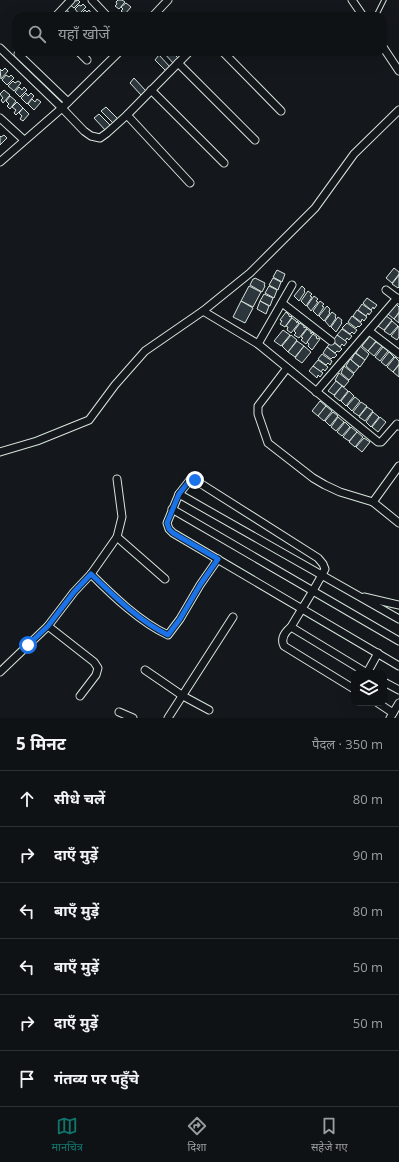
<!DOCTYPE html>
<html lang="hi">
<head>
<meta charset="utf-8">
<style>
	body { margin:0; font-family:"Open Sans","Noto Sans Devanagari",sans-serif; background:#1d2022; color:#f1f3f6 }
	.controls { position:absolute; right:12px; bottom:12px; display:grid; overflow:hidden; border-radius:8px; box-shadow:0 4px 16px #0002 }
	.controls button { width:36px; height:36px; display:grid; place-items:center; padding:0; border:0; border-bottom:1px solid #2f3234; background:#0f1215; color:#f1f3f6; font:20px sans-serif }
	.stop { position:absolute; width:12px; height:12px; margin:-9px; border:3px solid #1a73e8; border-radius:50%; background:#fff }
	.stop.end { background:#1a73e8; border-color:#fff; box-shadow:0 1px 4px #0008 }
	.list { margin:0; padding:0; list-style:none }
	h2 { display:flex; justify-content:space-between; align-items:center; height:52px; margin:0; padding:0 16px; font-size:17px }
	h2 small { font-size:13px; font-weight:400; color:#9b9ea0 }
	.list li { display:grid; grid-template-columns:26px 1fr auto; gap:12px; align-items:center; box-sizing:border-box; height:56px; padding:0 16px; border-top:1px solid #2f3234 }
	.list b { display:block; font-size:15px; white-space:nowrap }
	.list em { font-size:13px; font-style:normal; color:#9b9ea0 }
	.icon { flex:none; width:22px; height:22px; fill:none; stroke:currentColor; stroke-width:2; stroke-linecap:round; stroke-linejoin:round }
	.map { position:relative; flex:none; width:399px; height:718px; overflow:hidden }
	.search { position:absolute; background:#0f1215; box-shadow:0 4px 16px #0002; left:12px; right:12px; top:12px; height:44px; display:flex; align-items:center; gap:10px; box-sizing:border-box; padding:0 14px; border-radius:12px; color:#9b9ea0; font-size:15px }
	.sheet { height:388px; background:#0f1215 }
	nav { display:flex; justify-content:space-around; align-items:center; box-sizing:border-box; height:56px; border-top:1px solid #2f3234; background:#0f1215; font-size:11px; color:#9b9ea0 }
	nav a { display:grid; justify-items:center; gap:2px }
	nav .on { color:#0f766e }
	.map>svg:first-child { display:block }
	.building { fill:#2c363c; stroke:#d8e6dc }
	.lines { fill:none; stroke-linecap:round; stroke-linejoin:round }
	.lane-casing { stroke:#d8e6dc; stroke-width:5.5 }
	.street-casing { stroke:#d8e6dc; stroke-width:9 }
	.lane { stroke:#14181c; stroke-width:3.5 }
	.street { stroke:#14181c; stroke-width:7 }
	.route { stroke:#1a73e8; stroke-width:5 }
</style>
</head>
<body>
<div class="map">
<svg width="399" height="718" viewBox="0 0 399 718">
	<rect width="100%" height="100%" fill="#14181c"/>
	<g class="building">
		<polygon points="73,0 76,1 78,0 80,2 74,8 69,4"/>
		<polygon points="118,0 122,0 125,2 119,9 115,6 117,4 116,2"/>
		<polygon points="126,3 131,7 125,14 121,11 123,9 121,7"/>
		<polygon points="83,4 86,7 79,14 75,9 79,5 81,6"/>
		<polygon points="65,9 70,13 67,16 61,16"/>
		<polygon points="85,10 87,12 89,10 91,13 88,16 82,16 80,15"/>
		<polygon points="163,52 172,52 179,59 174,64"/>
		<polygon points="159,55 171,68 167,72 155,60"/>
		<polygon points="5,68 8,71 1,79 0,69 2,71"/>
		<polygon points="6,75 9,77 11,75 14,78 7,85 2,80"/>
		<polygon points="134,78 146,91 141,95 130,83"/>
		<polygon points="13,81 15,83 18,81 21,83 14,91 8,86"/>
		<polygon points="19,87 22,90 24,87 27,90 20,97 15,92"/>
		<polygon points="4,90 10,95 3,103 1,100 3,98 0,94"/>
		<polygon points="26,93 28,96 31,93 34,96 27,104 21,98"/>
		<polygon points="10,96 16,101 10,109 7,106 9,104 6,101"/>
		<polygon points="32,99 35,102 37,99 41,102 34,110 28,104"/>
		<polygon points="17,102 23,108 16,115 14,113 16,110 12,107"/>
		<polygon points="106,107 118,119 113,123 101,111"/>
		<polygon points="23,108 29,114 23,121 20,119 22,116 19,113"/>
		<polygon points="99,114 111,126 106,131 94,118"/>
		<polygon points="4,135 7,138 0,145 0,136 1,137"/>
		<polygon points="394,268 399,272 399,274 392,283 386,278"/>
		<polygon points="277,270 285,274 282,282 273,277"/>
		<polygon points="399,275 399,287 398,288 392,284"/>
		<polygon points="255,278 265,283 264,285 265,286 262,292 250,285 253,279 254,279"/>
		<polygon points="273,278 281,282 278,290 269,285"/>
		<polygon points="249,286 261,292 253,307 241,301"/>
		<polygon points="269,286 277,290 274,298 265,293"/>
		<polygon points="302,286 305,289 304,291 305,292 299,301 294,296"/>
		<polygon points="308,291 312,294 310,296 312,297 306,306 301,301"/>
		<polygon points="264,294 273,298 270,306 260,301"/>
		<polygon points="314,296 318,299 316,301 318,302 311,311 307,306"/>
		<polygon points="367,298 377,305 374,309 373,307 371,310 363,303"/>
		<polygon points="241,301 253,308 245,323 233,317"/>
		<polygon points="260,301 269,306 266,314 257,309"/>
		<polygon points="320,301 324,304 322,306 324,307 318,316 313,311"/>
		<polygon points="362,304 372,311 369,315 368,313 366,316 358,310"/>
		<polygon points="396,304 399,307 399,312 394,319 388,314"/>
		<polygon points="327,306 330,309 329,312 330,313 324,321 319,316"/>
		<polygon points="357,310 367,317 364,321 362,319 361,322 353,316"/>
		<polygon points="286,312 289,315 289,316 290,317 291,316 292,317 285,327 280,324 282,321 280,320"/>
		<polygon points="332,312 336,315 335,317 336,318 330,327 325,321"/>
		<polygon points="399,313 399,323 394,319"/>
		<polygon points="352,316 362,324 359,327 358,326 356,328 348,322"/>
		<polygon points="386,316 392,320 384,330 378,326"/>
		<polygon points="338,317 342,320 341,322 342,323 336,332 331,327"/>
		<polygon points="292,318 296,321 297,323 297,321 299,323 291,333 287,330 288,327 286,326"/>
		<polygon points="392,321 398,326 390,335 384,331"/>
		<polygon points="300,323 304,326 304,328 305,327 307,328 299,338 294,335 296,333 294,331"/>
		<polygon points="347,323 357,330 354,334 352,332 350,334 342,328"/>
		<polygon points="399,326 399,337 397,340 391,336"/>
		<polygon points="307,329 311,332 311,334 312,332 314,334 306,344 301,340 303,338 301,337"/>
		<polygon points="342,329 352,336 349,340 347,338 345,341 337,335"/>
		<polygon points="283,330 290,335 281,346 274,341"/>
		<polygon points="313,334 317,337 316,338 318,339 318,338 320,339 312,350 308,346 309,344 307,342"/>
		<polygon points="291,335 297,340 288,352 282,346"/>
		<polygon points="337,335 347,342 344,346 342,344 340,347 333,341"/>
		<polygon points="370,336 376,341 368,351 362,346"/>
		<polygon points="297,341 304,346 295,357 288,352"/>
		<polygon points="332,341 342,349 339,352 337,351 335,353 327,347"/>
		<polygon points="376,342 382,346 374,356 368,351"/>
		<polygon points="304,346 311,352 302,363 295,358"/>
		<polygon points="360,346 369,354 365,360 356,353"/>
		<polygon points="327,347 337,355 334,358 333,357 331,359 323,353"/>
		<polygon points="383,347 388,351 380,361 375,357"/>
		<polygon points="389,352 394,357 386,366 381,362"/>
		<polygon points="355,353 365,360 360,367 351,360"/>
		<polygon points="322,354 332,361 330,365 328,363 326,365 318,359"/>
		<polygon points="395,357 399,361 399,364 393,372 387,367"/>
		<polygon points="350,359 359,367 354,373 346,366"/>
		<polygon points="318,360 328,367 325,371 323,369 321,372 313,366"/>
		<polygon points="399,365 399,377 393,372"/>
		<polygon points="313,366 323,373 320,377 318,375 317,378 309,371"/>
		<polygon points="344,366 354,374 349,380 341,373"/>
		<polygon points="339,373 349,381 344,387 335,380"/>
		<polygon points="336,381 342,386 334,395 328,391"/>
		<polygon points="342,386 348,391 340,401 334,396"/>
		<polygon points="349,391 354,396 346,406 341,401"/>
		<polygon points="355,397 360,401 352,411 347,406"/>
		<polygon points="320,401 326,406 318,416 312,411"/>
		<polygon points="361,402 367,406 359,416 353,412"/>
		<polygon points="326,406 332,411 324,421 318,416"/>
		<polygon points="367,407 373,411 365,421 359,417"/>
		<polygon points="333,412 338,416 330,426 325,421"/>
		<polygon points="373,412 379,417 371,427 366,422"/>
		<polygon points="338,417 344,422 336,431 331,427"/>
		<polygon points="380,417 386,422 378,432 372,427"/>
		<polygon points="345,422 350,427 342,436 337,432"/>
		<polygon points="351,427 357,432 349,441 343,437"/>
		<polygon points="357,432 363,437 355,447 349,442"/>
		<polygon points="364,438 370,442 362,452 356,447"/>
	</g>
	<g class="lines">
		<g class="lane-casing">
			<polyline id="lane" points="376,16 384,0"/>
		</g>
		<g class="street-casing">
			<g id="street">
				<polyline points="92,0 107,16"/>
				<polyline points="352,0 363,16"/>
				<polyline points="56,16 71,0"/>
				<polyline points="153,16 168,0"/>
				<polyline points="383,47 399,71"/>
				<polyline points="0,48 62,108 84,131 91,136 100,138 107,133 127,115 189,52"/>
				<polyline points="79,52 87,60"/>
				<polyline points="223,52 281,111"/>
				<polyline points="18,54 68,102"/>
				<polyline points="178,63 255,140"/>
				<polyline points="151,90 224,163"/>
				<polyline points="127,115 190,183"/>
				<polyline points="0,118 24,140"/>
				<polyline points="0,162 62,108 119,52"/>
				<polyline points="386,290 399,300"/>
				<polyline points="282,303 331,341"/>
				<polyline points="203,311 258,344 378,442 381,442 383,440 397,424 399,426"/>
				<polyline points="369,331 399,354"/>
				<polyline points="258,344 292,285"/>
				<polyline points="287,368 258,406 258,414 268,443 313,478 325,485 340,492 373,502 399,523"/>
				<polyline points="316,392 397,298"/>
				<polyline points="0,452 37,441 89,420 115,385 145,351 203,311 250,273 315,208 354,154 399,110"/>
				<polyline points="179,494 399,619"/>
				<polyline points="373,502 399,466"/>
				<polyline points="172,509 399,641"/>
				<polyline points="117,537 165,579"/>
				<path d="M91,574C113,596 140,622 168,635L180,619L200,585L218,559"/>
				<polyline points="364,597 399,605"/>
				<polyline points="48,626 94,662 98,668 96,675 80,696"/>
				<path d="M291,627C285,632 280,638 284,646L354,689"/>
				<polyline points="145,670 183,696 209,710"/>
				<polyline points="0,672 48,626 74,592 91,574 117,537 122,517 117,479"/>
				<path d="M367,673L291,627C302,608 315,589 325,569L323,564L318,558L195,480H190L179,494L167,523L169,529L173,533L399,666"/>
				<polyline points="367,673 378,653"/>
				<polyline points="384,682 399,690"/>
				<polyline points="378,703 393,713"/>
				<polyline points="119,712 133,718"/>
				<polyline points="168,718 233,617"/>
				<polyline points="390,718 399,703"/>
			</g>
		</g>
		<use href="#lane" class="lane"/>
		<use href="#street" class="street"/>
	</g>
	<g class="lines">
		<path class="route" d="M28,645L48,626L74,592L91,574C113,595 140,622 168,635L180,619L200,585L218,559L173,533L169,529L167,523L179,494L190,480H195"/>
	</g>
</svg>
<div class="controls">
<button><svg class="icon" aria-label="layers" viewBox="0 0 24 24"><path d="M12 4l9 5-9 5-9-5zM3 14l9 5 9-5"/></svg></button>
</div>
<div class="stop" style="left:28px;top:645px"></div>
<div class="stop end" style="left:195px;top:480px"></div>
<div class="search"><svg class="icon" aria-label="search" viewBox="0 0 24 24"><circle cx="10" cy="10" r="6"/><path d="M15 15l6 6"/></svg>यहाँ खोजें</div>
</div>
<section class="sheet">
<h2>5 मिनट<small>पैदल · 350 m</small></h2>
<ul class="list">
<li><svg class="icon" aria-label="ahead" viewBox="0 0 24 24"><path d="M12 20V5M6 11l6-6 6 6"/></svg><div><b>सीधे चलें</b></div><em>80 m</em></li>
<li><svg class="icon" aria-label="right" viewBox="0 0 24 24"><path d="M7 20v-9h11M14 6l5 5-5 5"/></svg><div><b>दाएँ मुड़ें</b></div><em>90 m</em></li>
<li><svg class="icon" aria-label="left" viewBox="0 0 24 24"><path d="M17 20v-9H6M10 6l-5 5 5 5"/></svg><div><b>बाएँ मुड़ें</b></div><em>80 m</em></li>
<li><svg class="icon" aria-label="left" viewBox="0 0 24 24"><path d="M17 20v-9H6M10 6l-5 5 5 5"/></svg><div><b>बाएँ मुड़ें</b></div><em>50 m</em></li>
<li><svg class="icon" aria-label="right" viewBox="0 0 24 24"><path d="M7 20v-9h11M14 6l5 5-5 5"/></svg><div><b>दाएँ मुड़ें</b></div><em>50 m</em></li>
<li><svg class="icon" aria-label="arrive" viewBox="0 0 24 24"><path d="M6 21V4h12l-3 4 3 4H6"/></svg><div><b>गंतव्य पर पहुँचे</b></div></li>
</ul>
</section>
<nav>
<a class="on"><svg class="icon" aria-label="map" viewBox="0 0 24 24"><path d="M3 6l6-2 6 2 6-2v14l-6 2-6-2-6 2zM9 4v14M15 6v14"/></svg>मानचित्र</a>
<a><svg class="icon" aria-label="directions" viewBox="0 0 24 24"><path d="M12 3l9 9-9 9-9-9zM9 14v-3h6M13 9l2 2-2 2"/></svg>दिशा</a>
<a><svg class="icon" aria-label="saved" viewBox="0 0 24 24"><path d="M7 4h10v16l-5-4-5 4z"/></svg>सहेजे गए</a>
</nav>
</body>
</html>
